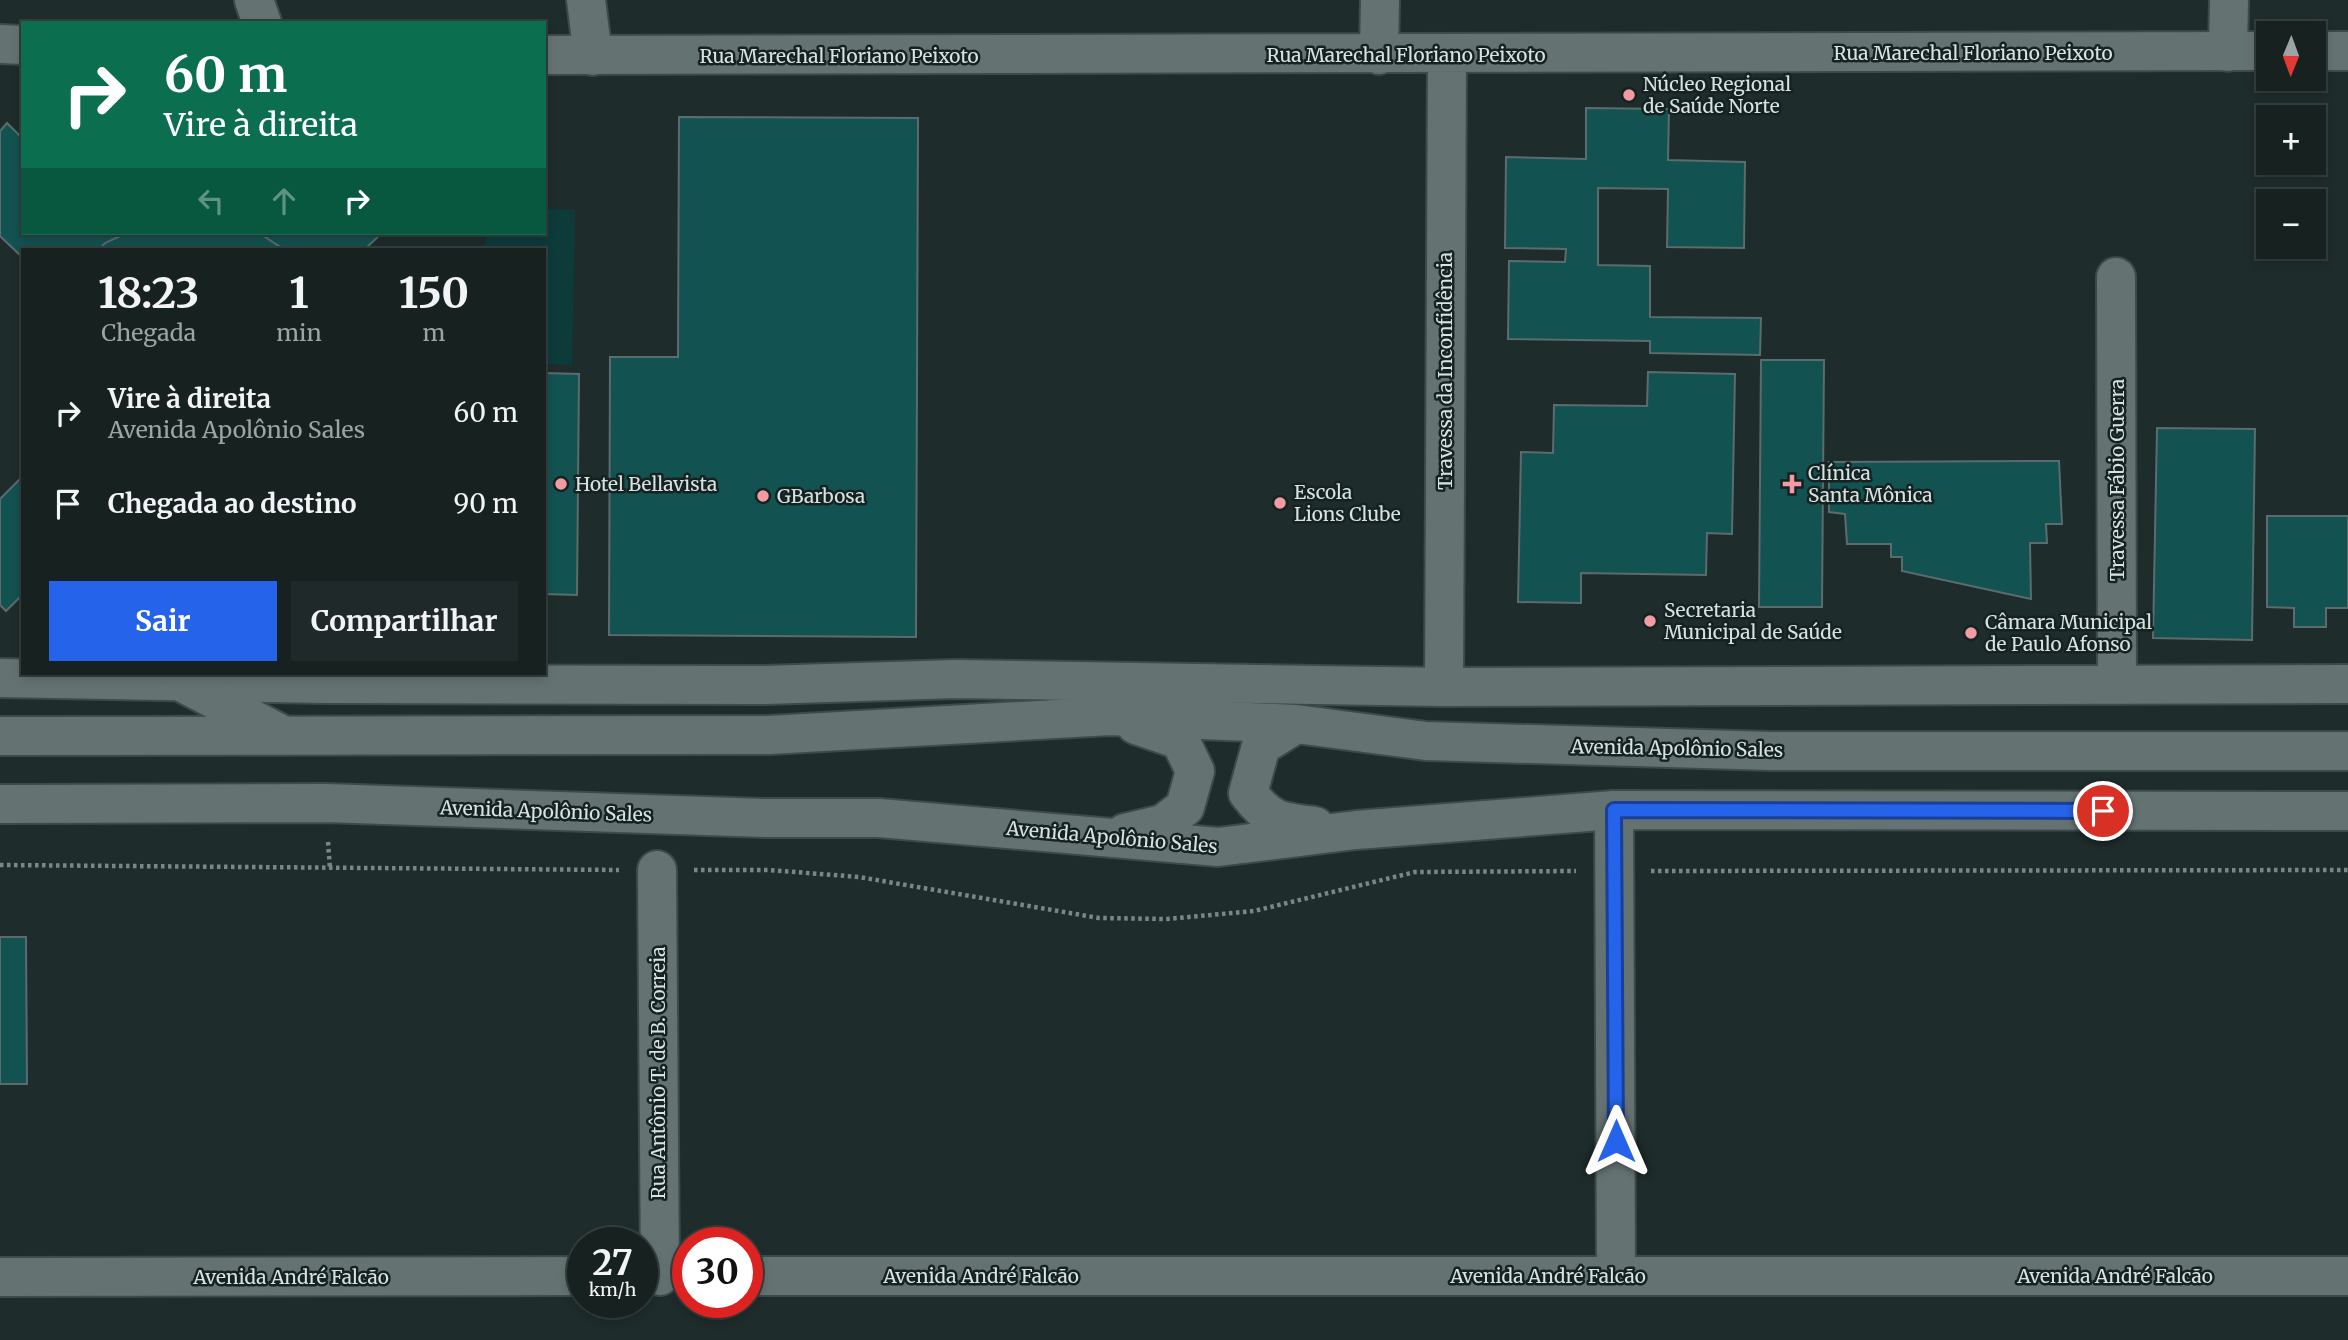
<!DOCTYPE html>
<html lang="pt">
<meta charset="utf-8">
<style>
body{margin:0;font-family:Merriweather,serif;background:#1f2929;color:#f1f3f6;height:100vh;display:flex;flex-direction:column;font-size:26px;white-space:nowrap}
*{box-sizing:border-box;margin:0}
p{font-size:23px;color:#9ea3a5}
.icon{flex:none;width:38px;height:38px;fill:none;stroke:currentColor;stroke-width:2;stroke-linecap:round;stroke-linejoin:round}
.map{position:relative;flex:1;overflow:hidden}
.drawer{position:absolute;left:21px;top:248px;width:525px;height:427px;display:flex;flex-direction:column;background:#162120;border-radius:0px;box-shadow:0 4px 10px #0003,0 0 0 2px #353e3e}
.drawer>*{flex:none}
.banner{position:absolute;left:21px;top:21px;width:525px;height:214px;border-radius:0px;box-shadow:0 4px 10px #0003,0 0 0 2px #353e3e;background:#0b6e4f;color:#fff;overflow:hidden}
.needle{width:46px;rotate:181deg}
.tools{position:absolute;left:2256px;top:21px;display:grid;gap:14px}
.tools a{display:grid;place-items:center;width:70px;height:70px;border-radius:0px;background:#162120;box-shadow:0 4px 10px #0003,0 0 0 2px #353e3e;font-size:35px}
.speed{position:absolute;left:567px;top:1227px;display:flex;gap:14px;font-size:35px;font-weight:700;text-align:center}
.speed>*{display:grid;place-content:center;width:91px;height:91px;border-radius:50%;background:#162120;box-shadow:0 4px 10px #0003,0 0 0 2px #353e3e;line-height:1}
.speed small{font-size:18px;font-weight:400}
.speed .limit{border:10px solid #d22;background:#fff;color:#111}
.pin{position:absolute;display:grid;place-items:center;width:60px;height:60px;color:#fff;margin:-30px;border:4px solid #fff;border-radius:50%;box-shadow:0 2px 7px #0007}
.me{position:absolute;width:77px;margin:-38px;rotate:0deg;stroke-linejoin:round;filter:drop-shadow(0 0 5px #0008)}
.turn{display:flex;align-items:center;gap:24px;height:147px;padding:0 28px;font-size:32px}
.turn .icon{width:91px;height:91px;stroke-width:2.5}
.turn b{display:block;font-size:49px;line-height:60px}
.lanes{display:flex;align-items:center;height:66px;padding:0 28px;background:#0003;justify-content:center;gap:35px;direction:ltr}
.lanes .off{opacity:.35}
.eta{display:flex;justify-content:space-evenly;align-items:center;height:119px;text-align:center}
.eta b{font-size:42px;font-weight:700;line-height:49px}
.button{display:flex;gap:14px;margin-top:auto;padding:14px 28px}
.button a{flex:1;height:80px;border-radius:0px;background:#2563eb;color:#fff;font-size:28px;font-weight:700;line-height:80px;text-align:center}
.button a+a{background:#1f2929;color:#f1f3f6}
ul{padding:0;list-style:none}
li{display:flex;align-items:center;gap:21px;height:91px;padding:0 28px}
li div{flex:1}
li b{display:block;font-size:26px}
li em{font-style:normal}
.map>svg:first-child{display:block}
.green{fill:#0d3b3a}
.building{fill:#125251;stroke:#5c6b6b;stroke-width:2}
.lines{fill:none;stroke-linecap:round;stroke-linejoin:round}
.minor-casing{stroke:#3e4a49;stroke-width:42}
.tertiary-casing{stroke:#3e4a49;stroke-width:42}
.path{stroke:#7b8786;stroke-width:4.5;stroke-dasharray:3.5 3.5;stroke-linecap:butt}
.minor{stroke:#647372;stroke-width:38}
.tertiary{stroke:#647372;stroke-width:38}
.route-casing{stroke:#184099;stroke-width:18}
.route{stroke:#2563eb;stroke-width:12}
.poi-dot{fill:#f49aa2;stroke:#152222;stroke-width:2.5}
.labels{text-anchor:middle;stroke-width:5;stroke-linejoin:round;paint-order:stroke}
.street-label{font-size:19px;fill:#d9e2e1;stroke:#152222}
.poi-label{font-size:19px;fill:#d9e2e1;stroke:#152222;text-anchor:start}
</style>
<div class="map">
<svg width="2348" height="1340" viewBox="0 0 2348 1340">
<rect width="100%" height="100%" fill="#1e2c2b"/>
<!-- green -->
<path class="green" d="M544 209 575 210 572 365 544 364V250H486V233H544Z"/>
<!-- building -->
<path class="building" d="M1586 108 1669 109 1668 160 1745 162 1744 248 1667 247 1668 189 1598 188V265L1650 266V317L1761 318 1760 355 1650 353V341L1508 339 1509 261 1565 262 1566 249 1505 248 1506 157 1586 159Z
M679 117 918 118 916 637 609 635 610 357H678Z
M7 123 23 139V233H117L120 236 105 243 98 250H23V258L0 236V131Z
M127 233H259L285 250H98L105 243Z
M264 233H382L364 250H285L262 235Z
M1761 360H1824L1822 607H1759Z
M1648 372 1735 374 1732 534 1707 533 1706 575 1581 573V603L1518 602 1521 452 1553 453 1554 405 1647 406Z
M544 373 579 374 577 595 544 594Z
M2157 428 2255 429 2252 640 2153 638Z
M2059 461 2062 524H2046L2047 543H2030L2031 599 1902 571V557H1891V544H1847L1845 514 1829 512V462Z
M23 476V594L6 611 0 605V499Z
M2267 516H2348V608H2326V627H2294V608L2267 607Z
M0 937H26L27 1084H0Z"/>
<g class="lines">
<!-- minor casing -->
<g class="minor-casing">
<path id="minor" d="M254 0 262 23
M586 0 593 56
M0 44 23 45
M2314 51H2348
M2228 52 2229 0
M544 55 2268 51
M1379 55 1380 0
M2116 277 2117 683
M0 678 328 684 764 685 956 679 1444 687 2348 684
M1444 687 1447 55
M1614 810 1616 1276
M657 870 660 1276
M747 1276H2348
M0 1277 583 1276"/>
</g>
<!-- tertiary casing -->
<g class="tertiary-casing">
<path id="tertiary" d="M179 681 281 734
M1296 724 1261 746 1248 793C1270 822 1281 822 1315 826
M0 736 769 735 1110 716 1296 724 1426 741 1771 751H2348
M0 804 326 803 765 818H879L1218 847 1356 830 1614 810 2348 811
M1125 833 1163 824 1185 807 1195 771 1180 740 1136 725"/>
</g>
<!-- path -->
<path class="path" d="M328 842 330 869
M0 865 619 870
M694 870H769L859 877 1099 918 1167 919 1254 911 1415 872 1576 871
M1651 871 2348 870"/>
<!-- minor -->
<use href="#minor" class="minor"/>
<!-- tertiary -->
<use href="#tertiary" class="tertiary"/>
</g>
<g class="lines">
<!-- route casing -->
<g class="route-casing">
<path id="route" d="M1616 1141 1614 810 2103 811"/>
</g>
<!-- route -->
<use href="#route" class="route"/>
</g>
<!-- markers -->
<g class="poi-dot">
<circle cx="1629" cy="95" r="7"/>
<circle cx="561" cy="484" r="7"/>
<path d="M1788.5 473.5h7v7h7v7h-7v7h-7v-7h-7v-7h7z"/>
<circle cx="763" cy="496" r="7"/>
<circle cx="1280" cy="503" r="7"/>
<circle cx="1650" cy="621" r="7"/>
<circle cx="1971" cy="633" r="7"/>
</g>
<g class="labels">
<!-- street labels -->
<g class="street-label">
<text x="1973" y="60">Rua Marechal Floriano Peixoto</text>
<text x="1406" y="62">Rua Marechal Floriano Peixoto</text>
<text x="839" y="63">Rua Marechal Floriano Peixoto</text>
<text transform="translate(1445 371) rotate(-90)" y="7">Travessa da Inconfidência</text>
<text transform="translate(2117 480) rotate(-90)" y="7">Travessa Fábio Guerra</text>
<text transform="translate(1677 748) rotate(1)" y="7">Avenida Apolônio Sales</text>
<text transform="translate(546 811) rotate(2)" y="7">Avenida Apolônio Sales</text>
<text transform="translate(1112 837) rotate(5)" y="7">Avenida Apolônio Sales</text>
<text transform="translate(658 1073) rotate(-90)" y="7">Rua Antônio T. de B. Correia</text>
<text x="981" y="1283">Avenida André Falcão</text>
<text x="1548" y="1283">Avenida André Falcão</text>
<text x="2115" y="1283">Avenida André Falcão</text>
<text x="291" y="1284">Avenida André Falcão</text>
</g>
<!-- poi labels -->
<g class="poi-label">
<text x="1643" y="91">Núcleo Regional<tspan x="1643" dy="22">de Saúde Norte</tspan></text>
<text x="1808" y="480">Clínica<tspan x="1808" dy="22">Santa Mônica</tspan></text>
<text x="575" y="491">Hotel Bellavista</text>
<text x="1294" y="499">Escola<tspan x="1294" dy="22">Lions Clube</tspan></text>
<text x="777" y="503">GBarbosa</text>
<text x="1664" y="617">Secretaria<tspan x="1664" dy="22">Municipal de Saúde</tspan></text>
<text x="1985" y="629">Câmara Municipal<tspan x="1985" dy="22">de Paulo Afonso</tspan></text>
</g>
</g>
</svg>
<div class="tools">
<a><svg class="needle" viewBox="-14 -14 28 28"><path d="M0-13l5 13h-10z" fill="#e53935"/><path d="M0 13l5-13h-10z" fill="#9ea3a5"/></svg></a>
<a>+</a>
<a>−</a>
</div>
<div class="speed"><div>27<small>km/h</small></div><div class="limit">30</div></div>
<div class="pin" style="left:2103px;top:811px;background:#d93025"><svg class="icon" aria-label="arrive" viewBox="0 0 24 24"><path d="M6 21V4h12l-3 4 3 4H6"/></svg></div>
<svg class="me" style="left:1616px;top:1141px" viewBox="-20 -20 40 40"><path d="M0-17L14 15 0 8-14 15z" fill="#2563eb" stroke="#fff" stroke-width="4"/></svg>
<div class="banner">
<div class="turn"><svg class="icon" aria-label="right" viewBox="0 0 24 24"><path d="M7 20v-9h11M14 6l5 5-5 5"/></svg><div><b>60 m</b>Vire à direita</div></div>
<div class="lanes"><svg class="icon off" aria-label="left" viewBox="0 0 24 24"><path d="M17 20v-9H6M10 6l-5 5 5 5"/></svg><svg class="icon off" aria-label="ahead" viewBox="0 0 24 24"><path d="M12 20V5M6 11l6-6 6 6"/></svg><svg class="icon" aria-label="right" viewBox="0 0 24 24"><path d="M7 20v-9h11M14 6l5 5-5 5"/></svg></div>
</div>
<section class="drawer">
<div class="eta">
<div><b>18:23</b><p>Chegada</p></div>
<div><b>1</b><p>min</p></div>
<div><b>150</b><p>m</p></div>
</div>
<ul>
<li><svg class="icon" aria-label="right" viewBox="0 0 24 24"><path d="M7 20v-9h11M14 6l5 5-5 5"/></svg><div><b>Vire à direita</b><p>Avenida Apolônio Sales</p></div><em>60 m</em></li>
<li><svg class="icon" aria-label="arrive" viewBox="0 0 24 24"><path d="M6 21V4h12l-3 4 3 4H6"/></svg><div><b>Chegada ao destino</b></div><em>90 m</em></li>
</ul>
<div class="button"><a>Sair</a><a>Compartilhar</a></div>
</section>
</div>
